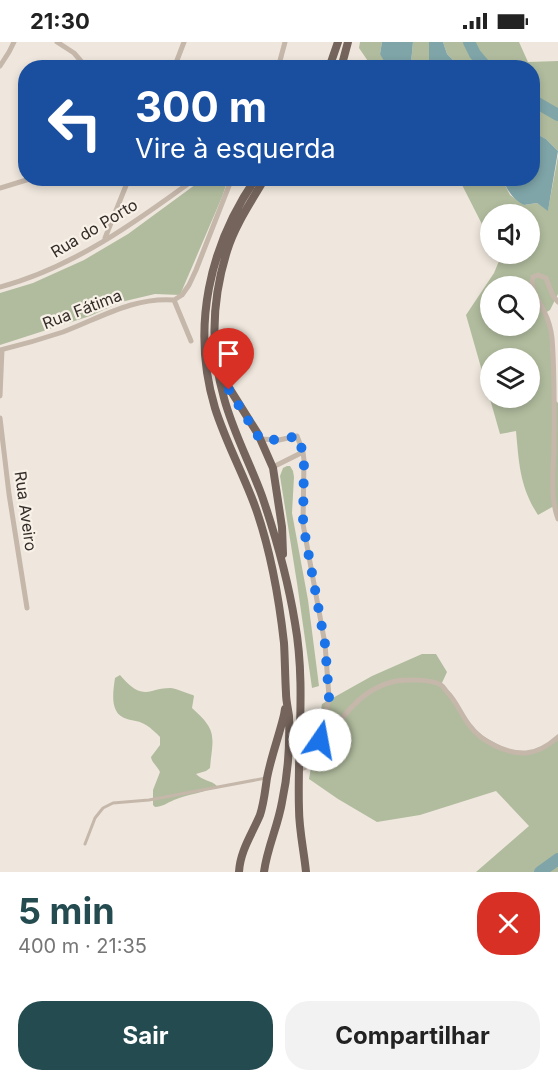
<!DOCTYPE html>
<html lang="pt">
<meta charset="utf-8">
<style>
body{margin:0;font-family:Inter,sans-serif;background:#f2f2f2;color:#222;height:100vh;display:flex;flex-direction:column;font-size:22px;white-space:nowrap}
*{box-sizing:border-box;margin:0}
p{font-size:20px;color:#767676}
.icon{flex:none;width:33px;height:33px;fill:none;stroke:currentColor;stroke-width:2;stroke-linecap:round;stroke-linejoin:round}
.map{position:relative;height:830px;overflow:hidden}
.drawer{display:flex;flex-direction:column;background:#fff;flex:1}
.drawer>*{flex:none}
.hud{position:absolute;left:18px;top:18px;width:522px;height:126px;border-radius:24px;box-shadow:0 3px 9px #0003;background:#1a4fa0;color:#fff;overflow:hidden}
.controls{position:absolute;left:480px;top:162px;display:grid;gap:12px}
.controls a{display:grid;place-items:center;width:60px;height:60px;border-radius:50%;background:#fff;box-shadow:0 3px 9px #0003;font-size:30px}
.pin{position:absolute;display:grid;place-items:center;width:51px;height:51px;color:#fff;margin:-62px -26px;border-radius:50% 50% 50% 0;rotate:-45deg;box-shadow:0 0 6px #0007}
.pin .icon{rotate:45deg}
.me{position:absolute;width:66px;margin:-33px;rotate:12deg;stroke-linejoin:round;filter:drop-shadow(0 0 4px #0008)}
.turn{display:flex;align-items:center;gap:21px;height:126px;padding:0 18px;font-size:27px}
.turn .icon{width:78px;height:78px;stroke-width:2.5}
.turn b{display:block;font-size:42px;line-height:51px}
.round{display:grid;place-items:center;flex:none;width:63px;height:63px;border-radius:24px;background:#f2f2f2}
.headline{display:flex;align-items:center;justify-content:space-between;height:102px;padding:0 18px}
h1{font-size:36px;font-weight:700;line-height:45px;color:#234b50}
.primary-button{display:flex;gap:12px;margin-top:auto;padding:12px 18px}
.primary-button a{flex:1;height:69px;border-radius:24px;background:#234b50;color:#fff;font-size:24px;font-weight:700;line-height:69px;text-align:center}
.primary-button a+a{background:#f2f2f2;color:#222}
.status{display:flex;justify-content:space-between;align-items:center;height:42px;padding:0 30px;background:#fff;direction:ltr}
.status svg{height:16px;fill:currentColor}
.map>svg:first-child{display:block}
.green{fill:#b1bc9e;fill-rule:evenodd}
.water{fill:#7fa5a8}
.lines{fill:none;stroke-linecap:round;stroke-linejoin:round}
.river{stroke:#7fa5a8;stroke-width:12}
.lane{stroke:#c5b7aa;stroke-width:3}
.street{stroke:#c5b7aa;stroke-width:5}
.primary{stroke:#74645c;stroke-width:8}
.route{stroke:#1a73e8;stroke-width:10;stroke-dasharray:0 18}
.labels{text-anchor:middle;stroke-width:4.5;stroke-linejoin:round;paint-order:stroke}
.street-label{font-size:16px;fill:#342c29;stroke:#f7f1e8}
</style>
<div class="status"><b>21:30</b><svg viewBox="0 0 49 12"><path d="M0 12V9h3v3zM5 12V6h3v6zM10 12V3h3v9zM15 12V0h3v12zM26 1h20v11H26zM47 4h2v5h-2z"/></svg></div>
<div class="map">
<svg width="558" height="830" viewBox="0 0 558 830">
<rect width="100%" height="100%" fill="#efe7dd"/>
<!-- green -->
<path class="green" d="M360 0H382L380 12 411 21 413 0H429V25H372L359 6Z
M443 0H519L528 20 558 19V109L546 97 533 90 532 26 460 25 447 12Z
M558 114V252L550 268 545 271 549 281 554 357 558 361V477L554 464 538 473C520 445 519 422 516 389L500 392 466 273 494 231 499 219 496 212H530V172H490V198L459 137H502L510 153 524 163 537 161 548 168ZM490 244H530V284H490ZM490 316H530V356H490Z
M203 137H228L222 155 180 253 155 252 121 260 90 274 0 303V251L33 241 84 218 128 192Z
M287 424H290L293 429 294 435 292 471 308 558 319 644 312 646 297 541 280 434 283 426Z
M422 612H436L447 630 441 643 475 690 510 709H537L558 695V830H476L529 784 496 749 420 773 377 780 338 757 309 737 322 662 372 634Z
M120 633C129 643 137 653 152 649 158 647 164 646 171 646 178 647 186 651 193 653L194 654 192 666C218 689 213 694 210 726L206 729 196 732C203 739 211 738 217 744 204 751 188 752 174 758 167 761 162 765 155 765L153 763V748L160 730C158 725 152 721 151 715L160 703V695C156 691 151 686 146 683 140 679 134 679 127 677 109 672 113 650 115 636Z"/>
<!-- water -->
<path class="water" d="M382 0H413L411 21 401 24 384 19 380 12Z
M429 0H443L447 12 460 25H429Z
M533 90 546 97 558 109 548 169 537 161 524 163C512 157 508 148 502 137L532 136Z"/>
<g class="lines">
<!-- river -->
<path class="river" d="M469 0 475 12 487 26
M532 58 558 73
M540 830 558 817"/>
<!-- lane -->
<path class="lane" d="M85 802 95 776 103 766 113 761 149 758 266 736"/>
<!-- street -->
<path class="street" d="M57 0 74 11 87 26
M0 24 9 10 14 0
M174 26 184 0
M278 26 285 0
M0 146 33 136
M105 196 129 136
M0 245C72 226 136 180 196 136
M558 260 553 254 546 236 538 233 533 235C529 247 539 258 544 269 548 277 551 287 552 296 555 332 554 370 554 407 553 430 550 455 558 477
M191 299 174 258 182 253 189 243 196 228 232 136
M0 308C21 303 42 297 63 290 100 276 133 255 174 258
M0 354 2 308
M0 376 9 452 27 566
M260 397 279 398 297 394 303 410 304 418 303 482 325 602 329 655 319 705V717
M273 425 303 410
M299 728C305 725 314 722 319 717 323 712 325 702 329 696 343 672 363 647 392 640 402 637 433 637 441 643 444 645 445 648 447 650 457 660 461 673 470 684 481 699 506 712 526 711 538 710 549 703 558 695"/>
<!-- primary -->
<path class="primary" d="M329 26 338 0
M341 26 348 0
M256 136C209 204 191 286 215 366 226 401 244 433 256 467 271 510 279 556 284 601 285 618 285 634 286 651 286 659 288 666 289 674 290 702 288 732 282 760 278 784 267 806 264 830
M265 136C251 160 235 183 227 209 212 257 210 307 224 356 233 390 250 421 262 454 276 495 288 538 295 581 306 642 297 705 299 767 299 788 304 809 306 830
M221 333 258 392 273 426 282 485 283 512
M239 830C240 809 252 792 260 773 264 761 265 749 267 736 271 715 279 694 284 673L285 667"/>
</g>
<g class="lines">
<!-- route -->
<path class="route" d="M229 348 260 397 279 398 297 394 303 410 304 418 303 482 325 602 329 655 320 698"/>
</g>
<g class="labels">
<!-- street labels -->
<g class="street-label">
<text transform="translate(94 186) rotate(-31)" y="6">Rua do Porto</text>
<text transform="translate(82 267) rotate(-21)" y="6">Rua Fátima</text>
<text transform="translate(26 469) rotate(82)" y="6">Rua Aveiro</text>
</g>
</g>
</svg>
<div class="controls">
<a><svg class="icon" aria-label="sound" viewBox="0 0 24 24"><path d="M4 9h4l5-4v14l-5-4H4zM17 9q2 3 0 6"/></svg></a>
<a><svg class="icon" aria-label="search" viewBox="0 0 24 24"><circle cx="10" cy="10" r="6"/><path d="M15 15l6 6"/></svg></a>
<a><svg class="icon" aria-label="layers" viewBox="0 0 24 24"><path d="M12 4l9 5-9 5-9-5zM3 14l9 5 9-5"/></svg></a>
</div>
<div class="pin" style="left:229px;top:348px;background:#d93025"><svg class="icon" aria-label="arrive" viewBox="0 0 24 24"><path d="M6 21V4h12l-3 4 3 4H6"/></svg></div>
<svg class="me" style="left:320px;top:698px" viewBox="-20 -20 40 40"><circle r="19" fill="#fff"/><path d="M0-13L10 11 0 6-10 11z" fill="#1a73e8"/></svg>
<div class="hud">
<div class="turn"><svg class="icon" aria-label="left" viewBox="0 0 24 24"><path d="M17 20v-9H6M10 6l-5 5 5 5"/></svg><div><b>300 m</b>Vire à esquerda</div></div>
</div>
</div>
<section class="drawer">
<div class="headline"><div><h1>5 min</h1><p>400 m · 21:35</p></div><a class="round" style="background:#d93025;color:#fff"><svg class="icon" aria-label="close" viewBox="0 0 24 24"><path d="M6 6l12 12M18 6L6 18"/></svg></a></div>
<div class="primary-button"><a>Sair</a><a>Compartilhar</a></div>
</section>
